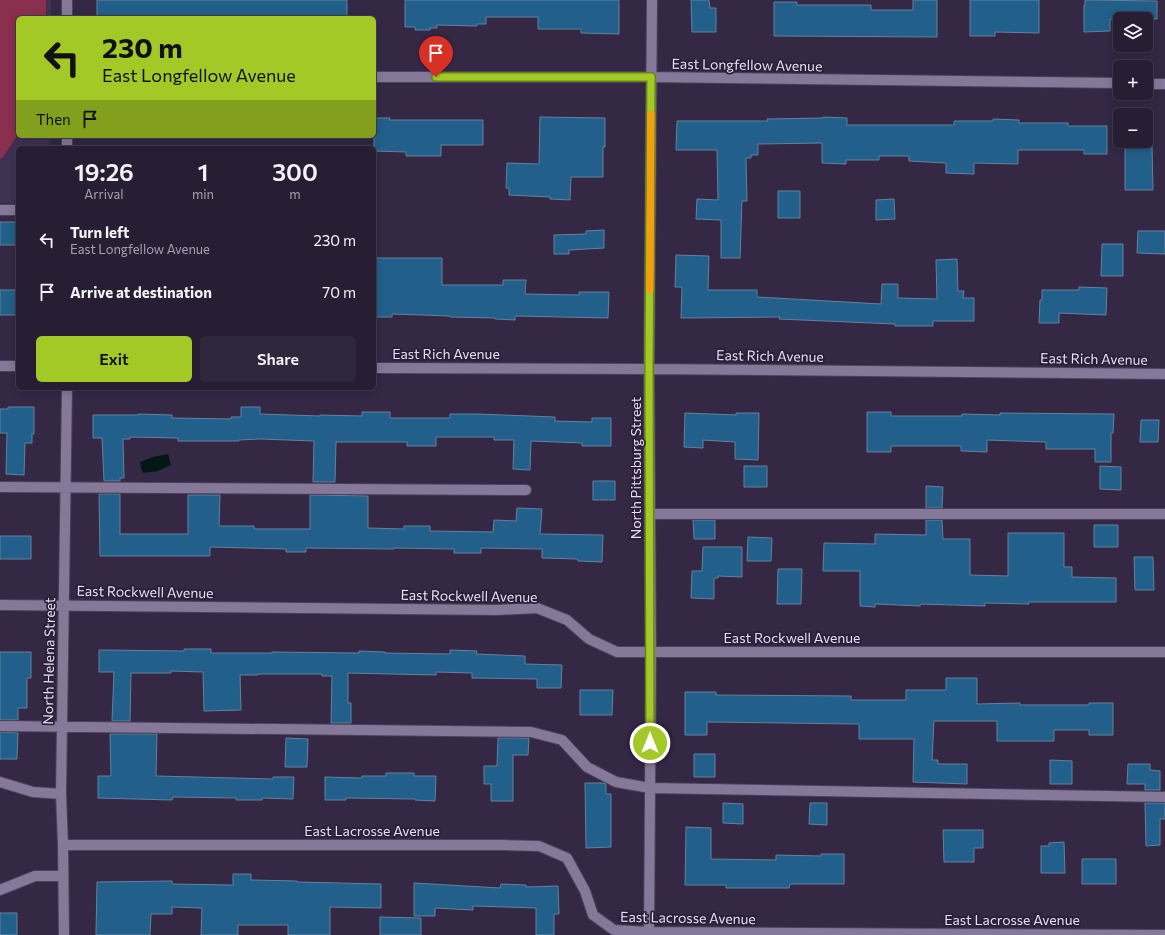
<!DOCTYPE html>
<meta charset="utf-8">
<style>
body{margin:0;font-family:Commissioner,sans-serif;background:#2f273c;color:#f1f3f6;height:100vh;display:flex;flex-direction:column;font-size:15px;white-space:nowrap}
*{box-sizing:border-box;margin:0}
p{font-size:13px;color:#a4a2ac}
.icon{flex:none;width:22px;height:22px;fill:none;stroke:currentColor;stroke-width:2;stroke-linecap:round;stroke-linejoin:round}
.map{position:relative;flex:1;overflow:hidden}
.side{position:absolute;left:16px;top:146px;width:360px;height:244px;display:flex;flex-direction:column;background:#271e34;border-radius:6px;box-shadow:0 2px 10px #0003,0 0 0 1px #433c4f}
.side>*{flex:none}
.top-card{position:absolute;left:16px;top:16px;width:360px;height:122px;border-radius:6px;box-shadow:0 2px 10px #0003,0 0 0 1px #433c4f;background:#a3c926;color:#111;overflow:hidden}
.fabs{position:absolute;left:1113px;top:12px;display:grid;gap:8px}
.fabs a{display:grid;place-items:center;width:40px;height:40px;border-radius:6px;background:#271e34;box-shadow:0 2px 10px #0003,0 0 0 1px #433c4f;font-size:20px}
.pin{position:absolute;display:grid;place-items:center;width:34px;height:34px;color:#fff;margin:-41px -17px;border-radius:50% 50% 50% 0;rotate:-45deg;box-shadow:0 0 4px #0007}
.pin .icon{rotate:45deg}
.me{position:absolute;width:44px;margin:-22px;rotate:0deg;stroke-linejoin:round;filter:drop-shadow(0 0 3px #0008)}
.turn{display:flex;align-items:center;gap:14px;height:84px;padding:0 20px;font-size:18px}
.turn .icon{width:52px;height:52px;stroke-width:2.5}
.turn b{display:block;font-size:28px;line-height:34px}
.then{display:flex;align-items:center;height:38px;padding:0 20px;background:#0003;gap:8px;font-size:15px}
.eta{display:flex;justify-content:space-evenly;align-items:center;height:68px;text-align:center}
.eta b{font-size:24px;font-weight:600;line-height:28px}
.button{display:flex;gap:8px;margin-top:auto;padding:8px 20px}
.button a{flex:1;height:46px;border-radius:6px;background:#a3c926;color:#111;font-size:16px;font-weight:600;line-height:46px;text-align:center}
.button a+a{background:#2f273c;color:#f1f3f6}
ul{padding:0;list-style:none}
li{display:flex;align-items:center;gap:12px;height:52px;padding:0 20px}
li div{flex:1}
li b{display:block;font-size:15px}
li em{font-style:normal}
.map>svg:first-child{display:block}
.built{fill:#3f3153}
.green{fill:#8b2f4e}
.water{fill:#021815}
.building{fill:#225f8a;stroke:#63829b}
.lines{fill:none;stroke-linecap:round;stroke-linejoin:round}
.minor-casing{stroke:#4c425a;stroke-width:12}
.minor{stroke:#857899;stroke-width:10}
.route-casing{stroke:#6a8319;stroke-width:10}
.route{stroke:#a3c926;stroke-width:7}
.slow{stroke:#f59e0b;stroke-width:7}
.labels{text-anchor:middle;stroke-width:3.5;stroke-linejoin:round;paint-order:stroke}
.street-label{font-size:14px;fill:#e6dff2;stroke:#2a1e3a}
</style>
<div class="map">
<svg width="1165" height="935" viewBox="0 0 1165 935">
<rect width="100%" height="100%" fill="#342845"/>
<!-- built -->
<path class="built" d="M0 0H51V18H18V136H50L49 148H18V204L0 203Z"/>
<!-- green -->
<path class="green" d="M0 0H46V18H18V134L3 157 0 159Z"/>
<!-- water -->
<path class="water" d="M168 454 171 465 158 471 143 473 141 468 140 462 153 457Z"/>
<!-- building -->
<path class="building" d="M97 0H347V18H97Z
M405 0H619V34L581 33V29H538V17H486V24H477V26L437 25V28H430V30H415V27H405Z
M691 0H709L710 8H716V32H692Z
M913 0H937V37L774 36V2H797V5H871V10H913Z
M970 0H1039V33L995 32V36H970Z
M1085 0 1157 1V19H1112L1110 20V31L1084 32V5H1085Z
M540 117 605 118V147H603V177H571L570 200 550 199V197L509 195V188H506L507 163 539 164Z
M823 117 847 118V125H954V121H993V119L1019 120V123H1068V126H1107V154H1084V150H1018V164L974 163V174L946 173V163L909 161V156H879V160H846V164L822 163V143L758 144V155H751V158H746L747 201H742L740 258H721V220L696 219 697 199 718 200 717 150H676L677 121H768L767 119 823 118Z
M374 118H390L389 120H483V145H441V156H406V152L374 151Z
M1125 145H1152L1153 190H1125Z
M778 191H800V218H778Z
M894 199 895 219 876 220V200Z
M0 222H18V245H0Z
M604 230V248L569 250V254H554V235L586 234V231Z
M1138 231H1165V254L1137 253Z
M1102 244H1123V276H1101Z
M676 255 709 256 708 290H757V297L881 304 882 284H898V298L937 299 936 260 957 259 958 291H964L963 298H974V321H933V326H895V324L779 319 780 317 681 318 682 287H675Z
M374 258H442V285H503V280H526L525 294 579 295V292H609L608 318 515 316V320L495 319V318L450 317V316L392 314V317H374Z
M1079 287 1107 288 1106 315 1059 313V323H1039L1040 300H1042V290H1079Z
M0 290H17V315H0Z
M8 407H34V434H32V443H25L24 475 6 474 7 433H0V409H8Z
M241 407H260V414L320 416V415L362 416V412H390V418H450V414H477L555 417V421L592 422V418H611V446H582V443L531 441 530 470 513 469 514 440H494V437H436V446H407V442H336L335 482H313L314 441 260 439 239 440V441H178V438L130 437V439H123L124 478H120V481H104L102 438H93V415H138V414L172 415V418L231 419V417H241Z
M867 412H891V416H962V414L1000 415V413L1114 414 1113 433H1111V462H1095V449H1046V442L987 440V452L961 451V446H891V452H867Z
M685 413 736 415V413H759L758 460 735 459V442L703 440V448L684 447Z
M1141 420H1159L1158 442H1140Z
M744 466H767V487H744Z
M1100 466 1121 467V490L1100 489Z
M593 481H615V500H593Z
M926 486 943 487 942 508H926Z
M99 494H120V534H188V495H220L219 526H254V529H310V495L368 496V528L404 529V526H430V531L493 532 494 520 516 521 517 508 542 509 540 534 603 535 602 562 578 561V559L542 558V549L481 548V553H454V549L394 548V549L306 548V552H286V549L210 547V556H100Z
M693 520H715V539H694Z
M926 520H942L943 539H970V575L1008 576V533H1064V567H1072V577L1116 578V602H1029V604L985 603V606L921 604 920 606 875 604V607L860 606V571H823L824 543 875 544V534L926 535Z
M1094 525H1118V547H1094Z
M0 536H31V559H0Z
M748 537 772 538 771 561H747Z
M703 547H742V577L718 576V578H714V599L691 598 692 571H702Z
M1134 557H1153L1154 590H1135Z
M778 569H802L801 604H777Z
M184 649H211V653H272V652L359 653V651L385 652V653L450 654V650L477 651 476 654 525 656V664L562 665 561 688H537V679L472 678V673L436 672V675L348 673V703H351V723H331L332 676H322V674H258V675H240L241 710 204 711 203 672 171 671V673H131L130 721H112L114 672H99V650L184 651Z
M0 652H31V678H27V708H18V720H0Z
M946 678H977V704L1020 703V705H1089V703H1113V735H1089V730H1054V741H997V721H934L932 760H938V764H967V784L913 782 914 739H859V724L707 722V735H685V692H716V695L851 696V700H906V690H946Z
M580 690H613L612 715H580Z
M0 732 18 733 17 759H0Z
M110 734H157L156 776 273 779V777H294L293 799 262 798V800H236V798L173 797 172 800 98 798V776H111Z
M286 738 308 739 307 767H285Z
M498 738H529L528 755H513V801H491V784H484V766H497Z
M694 754H715V777H694Z
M1050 760 1072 761V784H1050Z
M1128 764H1150V770L1160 771V790H1145V784H1127Z
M386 773H414V776H436L435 801 415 800V799L346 798V800H325V777L362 778V776H386Z
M585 783H603L606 784V794H611V847L586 848Z
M723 803 743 804V824L723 823Z
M810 803H827V825L809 824Z
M1145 803H1165V819H1160V845L1146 846Z
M686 827 711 828V859L776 860V855L821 856V854H844V884H790L789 888H726V885H685Z
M943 830H983V848H974V862H944Z
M1064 842 1065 873H1041V846H1049V843Z
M1082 859H1116V884H1082Z
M233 874H251V880L297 881V882L381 884V908L330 907V935H288V925H238V935H201L202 908 172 907V914H151L150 935H96L97 882 172 881V884L233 885Z
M414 883 500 888 501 884 526 885V887L558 886 559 914H554V935H536V908L473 906V910L435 908V916H414Z
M0 913H17V935H0Z
M380 917 421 918V935H380Z"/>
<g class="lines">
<!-- minor casing -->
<g class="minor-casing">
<path id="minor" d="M67 18V0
M374 77H651L1120 83
M1146 84H1165
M67 136V148
M0 210H18
M0 366H18
M374 368 649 369 1165 374
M0 487 526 490
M650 514H1165
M0 605 497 610 537 608 567 620 589 639 617 652H1165
M0 726 531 732 562 740 587 767 616 782 650 788 1165 797
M0 782 33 792 61 794
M63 845H503L539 846 567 858 585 891 593 915 614 930 649 932 1165 935
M0 890 35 876H63
M64 935 63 845 61 794 67 388
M649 935 651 652 649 369 652 0"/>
</g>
<!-- minor -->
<use href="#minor" class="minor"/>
</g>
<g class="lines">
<!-- route casing -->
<g class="route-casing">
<path id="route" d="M436 77H651L649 368 650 743"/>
</g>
<!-- route -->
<use href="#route" class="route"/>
<!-- slow -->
<path class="slow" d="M650 290 651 114"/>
</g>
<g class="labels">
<!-- street labels -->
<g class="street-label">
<text transform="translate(747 65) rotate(1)" y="5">East Longfellow Avenue</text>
<text x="446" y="359">East Rich Avenue</text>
<text transform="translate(770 356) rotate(1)" y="5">East Rich Avenue</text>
<text transform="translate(1094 359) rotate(1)" y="5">East Rich Avenue</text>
<text transform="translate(636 468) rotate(-90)" y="5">North Pittsburg Street</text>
<text transform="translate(145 592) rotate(1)" y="5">East Rockwell Avenue</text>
<text transform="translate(469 596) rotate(1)" y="5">East Rockwell Avenue</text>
<text x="792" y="643">East Rockwell Avenue</text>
<text transform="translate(49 661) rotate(-89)" y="5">North Helena Street</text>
<text x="372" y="836">East Lacrosse Avenue</text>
<text transform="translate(688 918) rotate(1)" y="5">East Lacrosse Avenue</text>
<text x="1012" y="925">East Lacrosse Avenue</text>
</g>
</g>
</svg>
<div class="fabs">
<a><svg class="icon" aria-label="layers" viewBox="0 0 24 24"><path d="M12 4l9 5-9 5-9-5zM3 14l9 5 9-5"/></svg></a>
<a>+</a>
<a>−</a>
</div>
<div class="pin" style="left:436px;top:77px;background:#d93025"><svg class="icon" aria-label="arrive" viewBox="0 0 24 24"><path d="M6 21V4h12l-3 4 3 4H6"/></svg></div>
<svg class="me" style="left:650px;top:743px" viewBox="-20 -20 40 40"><circle r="17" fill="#a3c926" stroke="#fff" stroke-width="3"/><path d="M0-11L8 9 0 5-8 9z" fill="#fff"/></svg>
<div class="top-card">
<div class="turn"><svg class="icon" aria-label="left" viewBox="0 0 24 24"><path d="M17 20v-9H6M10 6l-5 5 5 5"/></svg><div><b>230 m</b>East Longfellow Avenue</div></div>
<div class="then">Then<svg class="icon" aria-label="arrive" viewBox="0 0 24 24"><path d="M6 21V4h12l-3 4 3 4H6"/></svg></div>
</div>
<section class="side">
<div class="eta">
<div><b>19:26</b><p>Arrival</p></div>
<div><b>1</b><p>min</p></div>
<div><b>300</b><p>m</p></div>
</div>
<ul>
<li><svg class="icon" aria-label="left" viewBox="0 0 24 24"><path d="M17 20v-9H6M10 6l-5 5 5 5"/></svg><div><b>Turn left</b><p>East Longfellow Avenue</p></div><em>230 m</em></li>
<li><svg class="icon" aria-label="arrive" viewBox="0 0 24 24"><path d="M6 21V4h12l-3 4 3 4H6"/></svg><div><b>Arrive at destination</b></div><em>70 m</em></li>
</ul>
<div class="button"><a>Exit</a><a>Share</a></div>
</section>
</div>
